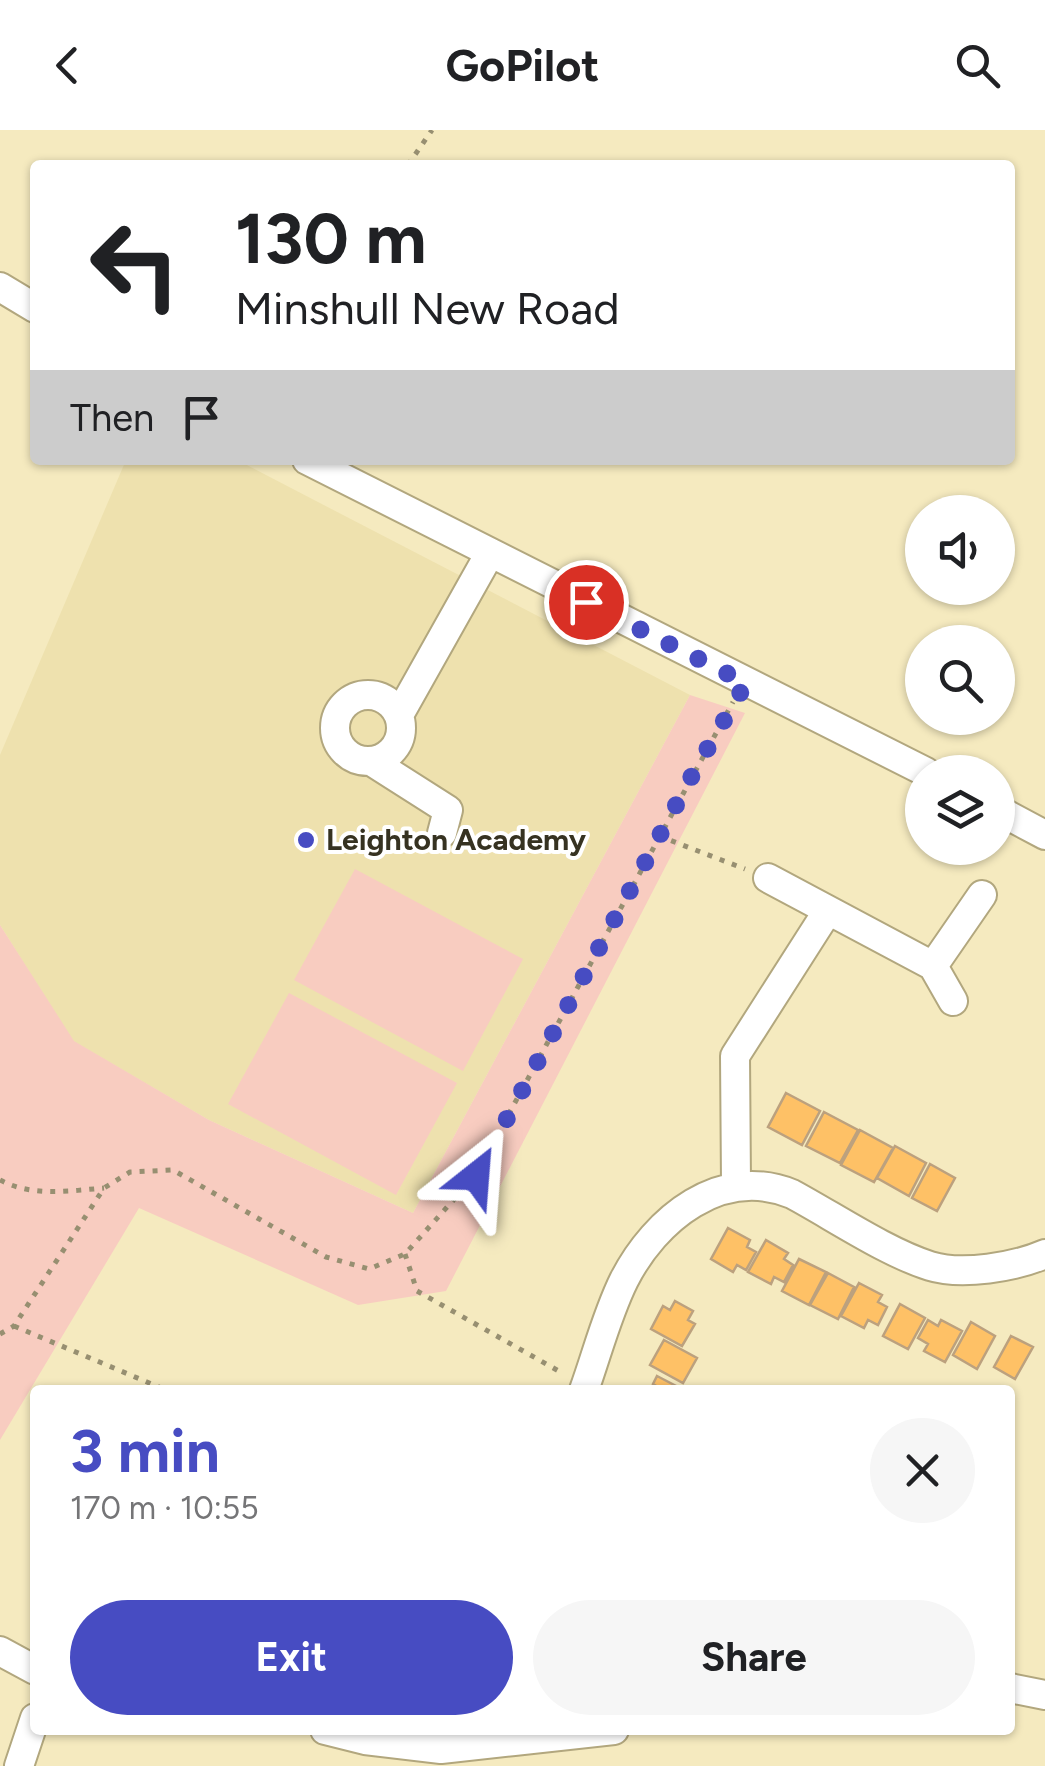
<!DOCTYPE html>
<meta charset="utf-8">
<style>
body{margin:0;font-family:Figtree,sans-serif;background:#f6f6f6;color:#202124;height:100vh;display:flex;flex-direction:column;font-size:38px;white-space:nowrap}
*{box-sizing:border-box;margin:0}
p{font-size:32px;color:#757577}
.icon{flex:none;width:55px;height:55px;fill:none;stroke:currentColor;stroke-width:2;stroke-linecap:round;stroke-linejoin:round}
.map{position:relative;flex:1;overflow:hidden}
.side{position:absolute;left:30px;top:1255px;width:985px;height:350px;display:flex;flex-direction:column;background:#fff;border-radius:10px;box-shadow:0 2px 8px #0004}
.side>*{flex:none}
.guide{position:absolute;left:30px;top:30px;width:985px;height:305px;border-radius:10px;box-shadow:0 2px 8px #0004;background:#fff;color:#202124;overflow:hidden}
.controls{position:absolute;left:905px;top:365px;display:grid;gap:20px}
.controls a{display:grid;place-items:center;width:110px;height:110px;border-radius:50%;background:#fff;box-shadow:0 2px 8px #0004;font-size:50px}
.pin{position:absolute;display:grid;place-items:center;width:85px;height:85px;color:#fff;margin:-42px;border:5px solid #fff;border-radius:50%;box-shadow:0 2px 10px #0007}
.me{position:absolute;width:110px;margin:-55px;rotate:28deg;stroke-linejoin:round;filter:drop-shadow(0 0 8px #0008)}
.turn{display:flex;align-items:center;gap:35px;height:210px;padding:0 40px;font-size:45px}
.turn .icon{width:130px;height:130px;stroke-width:2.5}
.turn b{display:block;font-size:70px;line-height:85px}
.then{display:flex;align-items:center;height:95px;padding:0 40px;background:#0003;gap:20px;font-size:38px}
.round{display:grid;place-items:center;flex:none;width:105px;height:105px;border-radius:52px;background:#f6f6f6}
.headline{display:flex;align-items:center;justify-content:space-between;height:170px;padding:0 40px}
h1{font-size:60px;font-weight:700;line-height:75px;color:#474cc2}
.primary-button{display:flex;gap:20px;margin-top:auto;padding:20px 40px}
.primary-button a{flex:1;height:115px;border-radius:60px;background:#474cc2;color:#fff;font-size:40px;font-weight:700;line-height:115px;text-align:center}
.primary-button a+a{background:#f6f6f6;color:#202124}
header{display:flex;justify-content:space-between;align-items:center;height:130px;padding:0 40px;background:#fff;font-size:45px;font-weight:700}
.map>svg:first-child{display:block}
.built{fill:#eee1ae}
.green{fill:#f8ccc0}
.building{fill:#fec166;stroke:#bca17e;stroke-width:2.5}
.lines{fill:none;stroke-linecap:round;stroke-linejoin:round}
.minor-casing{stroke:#b2a77e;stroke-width:32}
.path{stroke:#978f71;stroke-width:5;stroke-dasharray:5 8;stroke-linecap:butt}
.minor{stroke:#fff;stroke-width:28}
.route{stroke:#474cc2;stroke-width:18;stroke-dasharray:0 32.4}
.poi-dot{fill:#474cc2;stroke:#fff;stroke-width:4}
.labels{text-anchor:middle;stroke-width:8;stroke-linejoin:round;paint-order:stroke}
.poi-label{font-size:30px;font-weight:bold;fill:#363221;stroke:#fff;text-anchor:start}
</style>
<header><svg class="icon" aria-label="back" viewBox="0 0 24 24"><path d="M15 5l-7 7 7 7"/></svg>GoPilot<svg class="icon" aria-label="search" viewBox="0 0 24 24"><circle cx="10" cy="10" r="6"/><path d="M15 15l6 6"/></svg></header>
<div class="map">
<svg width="1045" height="1636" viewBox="0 0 1045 1636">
<rect width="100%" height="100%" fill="#f5eabf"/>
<!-- built -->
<path class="built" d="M126 330H237L690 565 413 1083 209 990 73 911 0 795V625Z"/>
<!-- green -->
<path class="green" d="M690 565 745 583 446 1161 358 1175 139 1078 0 1310V795L74 911 209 990 413 1083Z
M355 739 523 829 463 941 294 850Z
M289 863 457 953 396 1065 228 974Z"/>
<!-- building -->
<path class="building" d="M786 963 820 981 802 1015 768 997Z
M824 982 858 1000 840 1033 806 1016Z
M860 1000 893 1018 874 1052 841 1035Z
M895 1016 926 1033 909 1066 877 1048Z
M930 1034 955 1048 937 1081 912 1068Z
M728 1098 750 1110 747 1117 756 1122 746 1140 737 1135 733 1142 711 1129Z
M766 1110 788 1123 784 1129 793 1135 784 1152 774 1147 771 1154 748 1142Z
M799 1129 826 1142 809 1175 782 1161Z
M828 1143 854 1157 838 1189 810 1175Z
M859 1153 882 1165 878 1172 887 1177 878 1195 868 1190 864 1198 841 1186Z
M675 1171 693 1181 688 1190 695 1194 682 1216 651 1199 663 1176 670 1180Z
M900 1174 925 1188 908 1219 883 1206Z
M928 1190 938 1196 941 1190 962 1201 945 1232 924 1221 928 1214 918 1208Z
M971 1192 995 1206 977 1239 953 1225Z
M1011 1206 1033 1217 1015 1249 994 1237Z
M664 1210 697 1228 683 1253 650 1235Z
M657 1246 680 1258 679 1260H663L653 1254Z"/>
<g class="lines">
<!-- minor casing -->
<g class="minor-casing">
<path id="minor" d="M0 157 35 178
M307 330 926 642
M335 598a33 33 0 1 1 66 0a33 33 0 1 1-66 0Z
M399 585 490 423
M371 631 448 680 442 703
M998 680 1045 705
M768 748 933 836 982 765
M933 836 953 871
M736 1054 735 926 827 782
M584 1260C597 1224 607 1184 624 1150 655 1089 721 1035 792 1064 833 1086 886 1122 930 1136 962 1146 1015 1137 1045 1124
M0 1521 35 1540
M1010 1558 1045 1565
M325 1600 365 1610 441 1619 514 1611V1600
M514 1611 614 1600
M19 1636 35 1588"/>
</g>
<!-- path -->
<path class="path" d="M408 35 432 0
M659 706 745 739
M0 1050C32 1067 69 1061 104 1058
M405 1124 417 1161 564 1244
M14 1196 166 1260
M0 1204 14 1196 104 1058 130 1042 173 1040 326 1127 369 1139 405 1124 475 1046 733 572"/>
<!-- minor -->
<use href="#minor" class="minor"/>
</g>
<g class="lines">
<!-- route -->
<path class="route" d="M476 1046 695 640 746 553 586 472"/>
</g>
<!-- markers -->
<circle class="poi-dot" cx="306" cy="710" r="10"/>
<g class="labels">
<!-- poi labels -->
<g class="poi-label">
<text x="326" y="720">Leighton Academy</text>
</g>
</g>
</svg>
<div class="controls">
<a><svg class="icon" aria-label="sound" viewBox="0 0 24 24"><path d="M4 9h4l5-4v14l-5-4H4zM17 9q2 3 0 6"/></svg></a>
<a><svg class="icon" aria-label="search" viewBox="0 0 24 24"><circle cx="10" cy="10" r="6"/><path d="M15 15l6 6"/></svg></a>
<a><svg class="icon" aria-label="layers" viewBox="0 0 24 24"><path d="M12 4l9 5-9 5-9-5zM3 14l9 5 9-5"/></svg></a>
</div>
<div class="pin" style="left:586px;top:472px;background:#d93025"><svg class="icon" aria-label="arrive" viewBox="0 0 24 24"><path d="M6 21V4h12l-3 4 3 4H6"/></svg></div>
<svg class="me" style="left:476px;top:1046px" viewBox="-20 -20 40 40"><path d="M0-17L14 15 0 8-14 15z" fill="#474cc2" stroke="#fff" stroke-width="4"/></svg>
<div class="guide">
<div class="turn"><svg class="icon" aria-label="left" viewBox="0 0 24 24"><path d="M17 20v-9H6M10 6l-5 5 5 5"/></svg><div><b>130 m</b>Minshull New Road</div></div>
<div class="then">Then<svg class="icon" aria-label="arrive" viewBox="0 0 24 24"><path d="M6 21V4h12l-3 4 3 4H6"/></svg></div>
</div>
<section class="side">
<div class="headline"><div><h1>3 min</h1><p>170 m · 10:55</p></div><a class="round"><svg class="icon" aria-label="close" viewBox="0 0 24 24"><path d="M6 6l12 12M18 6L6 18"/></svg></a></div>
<div class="primary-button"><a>Exit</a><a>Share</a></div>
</section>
</div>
